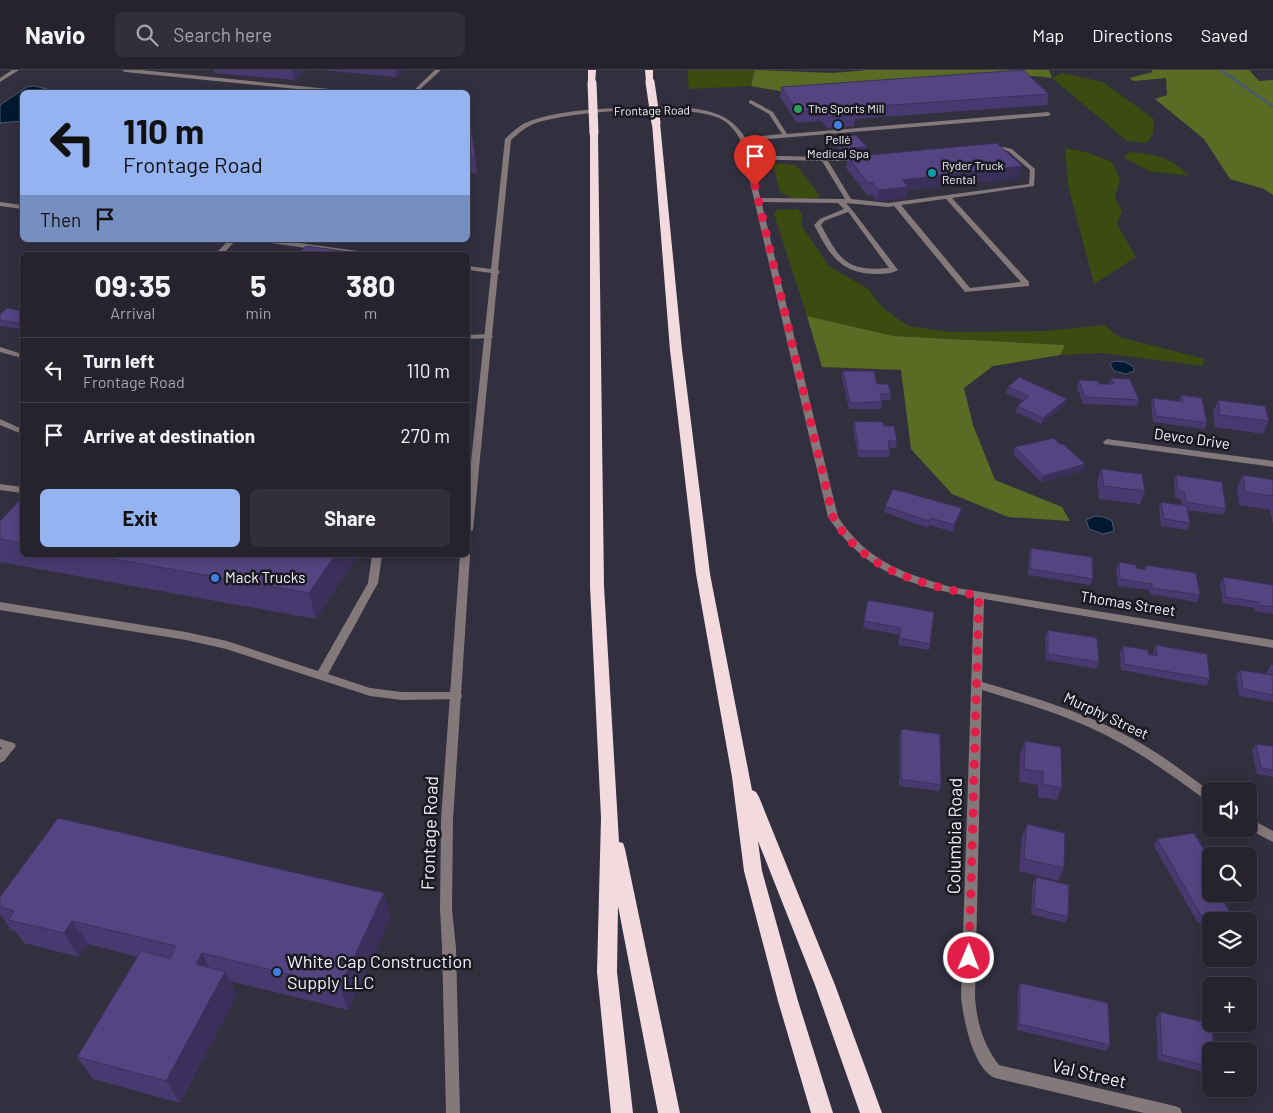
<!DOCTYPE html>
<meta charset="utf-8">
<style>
body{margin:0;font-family:Barlow,sans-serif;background:#322f3b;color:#f1f3f6;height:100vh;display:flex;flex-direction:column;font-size:19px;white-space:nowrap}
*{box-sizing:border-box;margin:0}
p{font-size:16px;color:#a4a4aa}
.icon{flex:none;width:28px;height:28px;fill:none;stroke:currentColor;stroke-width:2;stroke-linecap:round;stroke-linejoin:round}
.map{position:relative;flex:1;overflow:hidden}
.sheet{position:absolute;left:20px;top:182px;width:450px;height:305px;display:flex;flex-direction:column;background:#26232f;border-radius:8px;box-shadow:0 2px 12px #0003,0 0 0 1px #42404b}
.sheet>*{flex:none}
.guide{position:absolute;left:20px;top:20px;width:450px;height:152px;border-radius:8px;box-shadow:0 2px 12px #0003,0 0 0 1px #42404b;background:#95b2f1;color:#111;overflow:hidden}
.tools{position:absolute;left:1202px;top:712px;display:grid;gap:10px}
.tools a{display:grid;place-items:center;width:55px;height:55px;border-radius:8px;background:#26232f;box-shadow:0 2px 12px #0003,0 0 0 1px #42404b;font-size:25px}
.pin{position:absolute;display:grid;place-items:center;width:42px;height:42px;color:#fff;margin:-51px -21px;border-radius:50% 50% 50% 0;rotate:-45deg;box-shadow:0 0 5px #0007}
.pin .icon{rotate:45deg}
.me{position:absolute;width:55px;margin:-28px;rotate:1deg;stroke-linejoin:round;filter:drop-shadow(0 0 4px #0008)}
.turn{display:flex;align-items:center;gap:18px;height:105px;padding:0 20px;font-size:22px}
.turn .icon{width:65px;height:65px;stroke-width:2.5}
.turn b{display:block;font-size:35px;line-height:42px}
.then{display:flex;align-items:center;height:48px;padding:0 20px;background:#0003;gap:10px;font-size:19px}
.eta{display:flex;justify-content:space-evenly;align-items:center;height:85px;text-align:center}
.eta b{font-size:30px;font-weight:700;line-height:35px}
.primary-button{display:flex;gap:10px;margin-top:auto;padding:10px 20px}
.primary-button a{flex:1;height:58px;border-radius:8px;background:#95b2f1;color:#111;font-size:20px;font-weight:700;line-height:58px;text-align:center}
.primary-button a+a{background:#322f3b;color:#f1f3f6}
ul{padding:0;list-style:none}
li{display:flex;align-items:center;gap:15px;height:65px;padding:0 20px;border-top:1px solid #42404b}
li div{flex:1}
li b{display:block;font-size:19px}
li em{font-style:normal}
header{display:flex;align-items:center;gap:30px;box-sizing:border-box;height:70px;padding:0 25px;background:#26232f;border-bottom:1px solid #42404b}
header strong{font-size:24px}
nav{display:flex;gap:28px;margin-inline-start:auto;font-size:18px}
.search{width:350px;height:45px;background:#322f3b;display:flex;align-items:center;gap:12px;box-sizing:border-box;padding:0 18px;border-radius:8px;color:#a4a4aa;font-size:19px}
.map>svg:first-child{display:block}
.green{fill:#3c4b10}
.forest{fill:#5a6c24}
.water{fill:#001831;stroke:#49596e}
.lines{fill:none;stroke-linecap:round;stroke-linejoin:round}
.stream{fill:#49596e;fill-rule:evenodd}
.lane{fill:#83787a;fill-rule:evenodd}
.street{fill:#83787a;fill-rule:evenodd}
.highway{fill:#f3dadf;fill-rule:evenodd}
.highway-bridge{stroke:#f3dadf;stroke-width:9}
.wall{fill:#483a70}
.shaded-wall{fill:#3b305b}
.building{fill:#544482;stroke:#3b305b}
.route{stroke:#e11d48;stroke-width:9;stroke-dasharray:0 16.2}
.leisure-dot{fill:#2e9e5b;stroke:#1a1920;stroke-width:2}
.shop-dot{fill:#3f7fe0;stroke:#1a1920;stroke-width:2}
.culture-dot{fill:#0f9aa8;stroke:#1a1920;stroke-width:2}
.labels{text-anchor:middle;stroke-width:5;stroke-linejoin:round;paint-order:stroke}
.far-poi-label{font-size:12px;fill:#f2f0fb;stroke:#1a1920;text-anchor:start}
.far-street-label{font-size:12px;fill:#f2f0fb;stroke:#1a1920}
.street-label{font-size:15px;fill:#f2f0fb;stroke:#1a1920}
.poi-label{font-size:15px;fill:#f2f0fb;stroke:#1a1920;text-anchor:start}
.near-street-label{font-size:18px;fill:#f2f0fb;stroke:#1a1920}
.near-poi-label{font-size:18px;fill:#f2f0fb;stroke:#1a1920;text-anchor:start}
</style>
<header>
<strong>Navio</strong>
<div class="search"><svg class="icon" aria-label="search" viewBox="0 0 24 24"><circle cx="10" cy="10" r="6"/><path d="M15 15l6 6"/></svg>Search here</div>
<nav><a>Map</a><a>Directions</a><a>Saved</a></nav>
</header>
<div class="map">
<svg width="1273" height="1043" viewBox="0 0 1273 1043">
<rect width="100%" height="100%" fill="#322f3f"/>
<!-- green -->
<path class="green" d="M687 0H755L751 16 689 19Z
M1062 3 1103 12 1154 49 1153 64 1147 73 1127 71 1052 8Z
M1065 78 1086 82 1112 92 1120 109 1115 128 1122 141 1117 154 1136 187 1094 214 1068 115Z
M1130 82C1158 85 1169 87 1190 106L1149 101 1123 87Z
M775 93 796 95 819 125 818 128 794 129 780 122 773 94Z
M798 139 803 147 801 155 829 196 868 219 883 238 908 256 951 262 1044 261 1104 255 1119 267 1205 289 1202 296 1103 283 1060 285 1065 275 893 266 807 246 774 144 777 140Z"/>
<!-- forest -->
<path class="forest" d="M755 0 833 3 868 0H1049L1052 8 1033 6 785 22 751 16Z
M1151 0H1249L1259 11 1273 10V125L1264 119 1230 109 1204 69 1155 29 1167 25 1166 8 1134 11 1129 8 1153 2Z
M807 246 893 266 1065 275 1060 285 993 296 964 318 973 355 995 410 1062 437 1070 451 1008 447 952 424 911 379 901 300 822 297Z"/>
<!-- water -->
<path class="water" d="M34 16 60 22H22V51L0 53V35L27 17Z
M1114 291 1125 292 1134 297V301L1126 304 1114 301 1110 294Z
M1095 446 1104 447 1112 451 1114 461 1103 464 1089 459 1086 450Z"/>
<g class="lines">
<!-- stream -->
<path class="stream" d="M1218 0H1223L1273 35V38Z"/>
<!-- lane -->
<path class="lane" d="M122 0H141L339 20 342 22H328L125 2Z
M435 0H441L417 22H412Z
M751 30 773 42 787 64 1048 42 1051 44 1048 46 743 71 741 70V68L782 64 769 44 749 33V31Z
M989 74 1012 79 1035 99 1034 116 952 128 1029 212V216L965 222 894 136 888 137 846 133 853 141 898 200C892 204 882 204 875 204 839 203 829 183 814 155L820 149 844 139 838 133 759 132 756 130 759 128 845 129 822 91 747 89 744 87 747 85 863 88 864 89 861 91H828L851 129 888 133 1029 114 1030 100 1008 81 987 77 986 76ZM945 129H946L1021 212 970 218 901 135ZM848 142 849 143 889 198C846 202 840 190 821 155L824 151Z
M229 170H236L226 181 245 183 249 185H214Z
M489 264 493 266 492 268 468 269V265Z
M0 349 22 359V364L0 355Z
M0 414 22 417V423L0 420Z
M372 485H382L378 513 328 604 370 618 402 622H457L461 623 462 626 461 629 402 630 370 626 226 579 186 570 0 540V532L186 562 227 571 318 601 368 513Z
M0 669 14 673 16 676 4 691 0 693V680L2 678 0 677Z"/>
<!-- street -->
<path class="street" d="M12 0H19L0 12V8Z
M655 37C690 38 726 35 746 69L838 447C867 491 902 503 951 517L1273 570V578L984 529 982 612C1029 626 1078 640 1122 663 1154 679 1183 701 1211 722V733L1207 731C1177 709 1147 687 1115 670 1073 647 1027 634 982 620L975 927C977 953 983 974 999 995L1175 1036 1180 1038 1182 1043H1144L995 1008C973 999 963 948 961 927L974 527C912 517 864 502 828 447L740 69C735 60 728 52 719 48 683 33 574 41 536 53 527 56 519 63 511 70L498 200 500 202 498 204 473 460 468 463V420L491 203 468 200V196L491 199 505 69C512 62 521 54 530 51 566 38 617 38 655 37Z
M0 132 22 135V139L0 136Z
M260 170H278L372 183 376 185H357L263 172Z
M0 277 22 284V288L0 282Z
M1107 369 1273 391V397L1104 374 1103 372Z
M468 482 470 485 453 750 452 839 456 878 460 1043H446L442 878 440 839 441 750 460 485H468Z
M1249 748 1273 761V772L1248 759Z"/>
<!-- highway -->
<path class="highway" d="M588 0H596L595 15 588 13Z
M645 0H653V14L646 12Z
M656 50 660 53 682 280 710 504 752 720 756 722 759 727 835 915 882 1043H860L815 915 758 771 762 801 798 931 833 1043H811L778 931 744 801 732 707 696 504 670 280 652 53Z
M594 60 598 63 604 516 619 772 623 773 625 779 680 1043H658L618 836 617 902 633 1043H611L597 902 601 748 590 516V63Z"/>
<!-- highway-bridge -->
<path class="highway-bridge" d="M650 12 656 53
M592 13 594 63"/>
</g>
<!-- wall -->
<path class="wall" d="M214 0H306L294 10 215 3Z
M322 0H403L396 7Z
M781 17 1049 24 1047 35 855 49 854 56 827 58 821 51 797 53 780 27Z
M468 35 475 86 477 103H468Z
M834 67 867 77 866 83 844 85 834 73Z
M848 87 1019 108 908 120 906 128 877 131 871 124 867 125 846 98Z
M22 241 21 259 0 256V244Z
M843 301 877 314 891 324 890 330H882V332L881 339H849L842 308Z
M1111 308 1139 330 1137 336 1083 334 1077 317 1079 310 1099 314H1109Z
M1008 317 1065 335 1041 354 1016 342 1017 336 1024 331 1006 323Z
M1181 325 1207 353 1205 359 1153 352 1151 334 1153 328 1179 331Z
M1218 330 1269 351 1263 364 1215 357 1213 342Z
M854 351 884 356 897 371 896 378H889L890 381 889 387H858L853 358Z
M1060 374 1083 401 1041 412 1013 384 1015 377Z
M1101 399 1145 421 1140 434 1099 429 1097 412Z
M1176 405 1226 439 1223 445 1188 440 1190 453 1187 460 1161 456 1159 438 1161 432 1182 435 1181 429 1175 428 1174 411Z
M1243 405 1273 410V455L1270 440 1239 435 1237 418Z
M22 428V485H358L316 549 0 492V451Z
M885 436 962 438 960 445 953 462 929 455 928 458 884 442Z
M1031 478 1093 509 1090 515 1028 505 1029 484Z
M1119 492 1136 498 1144 499 1146 495 1200 525 1197 532 1150 524 1149 520 1118 516 1116 499Z
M1223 507 1273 515V544L1255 541 1254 538 1223 533 1220 514Z
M868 530 930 574 929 580 898 575 899 565 863 558Z
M1048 560 1099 592 1096 599 1046 590 1045 566Z
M1156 575 1210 609 1206 616 1121 600 1120 582 1123 576 1148 584 1154 585 1153 582Z
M1270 595H1273V632L1239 626 1236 606 1240 600 1267 604V602Z
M901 659 941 715 939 721 899 716V666Z
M1025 671 1062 718 1056 730 1038 727V715L1019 712 1020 684Z
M1256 674 1273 676V707L1257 704 1252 680Z
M1027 754 1064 798 1058 811 1019 801 1022 767Z
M1157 769 1211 824H1222L1220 825 1230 842 1226 848 1198 853 1154 776Z
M1036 807 1068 847 1065 853 1031 844 1033 813Z
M0 827 391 847 348 940 230 911 237 925 180 1033 93 1009 77 987 138 887 88 874 79 887 24 873 15 861 11 860 0 844Z
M1020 913 1110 975 1106 981 1017 960 1018 919Z
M1160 942 1211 981V1004L1158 990 1156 948Z"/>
<!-- shaded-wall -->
<path class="shaded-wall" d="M292 0H306L294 10Z
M395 0H403L396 7Z
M867 77 866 83 844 85V79Z
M1022 96 1019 108 908 120 906 128 877 131 879 120 902 110Z
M22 250V258L21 259 18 253Z
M1067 329 1065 335 1041 354 1043 348Z
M1085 394 1083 401 1041 412 1043 406Z
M962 438 960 445 953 462 954 455Z
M335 485H358L316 549 309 523Z
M384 823 391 847 348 940 340 917Z
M72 851 88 874 79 887 64 863Z
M202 883 214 907 196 894Z
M225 902 237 925 180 1033 166 1011Z"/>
<!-- building -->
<path class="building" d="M1023 0 1049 24 850 38 855 45 828 47 823 40 798 42 781 17Z
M468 35 475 86 468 87Z
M856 65 867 77 844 79 834 67Z
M997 73 1022 96 902 110 908 117 879 120 873 113H868L848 87Z
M306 176 371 185H297Z
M7 238 22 241V250L18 253 0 250V244Z
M843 301H874L877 314H888L891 324H880L882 332 850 333Z
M1019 307 1067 329 1043 348 1017 336 1029 326 1008 317Z
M1111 308 1130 309 1139 330 1085 327 1079 310 1098 311 1099 314H1114Z
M1181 325 1202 328 1207 353 1156 346 1153 328 1183 332Z
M1218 330 1265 336 1269 351 1220 345Z
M854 351 883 352 884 356H894L897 371H888L890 381H859Z
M1053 368 1060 374H1063L1085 394 1043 406 1015 377Z
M1101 399 1142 404 1145 421 1104 416Z
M1176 405 1222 412 1226 439 1186 432 1184 422 1178 421Z
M1243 405 1273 410V426L1245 422Z
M893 419 962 438 954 455 931 448 929 451 885 436Z
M22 428V473L0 469V451Z
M1161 432 1187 436 1190 453 1164 449Z
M1031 478 1092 487 1093 509 1030 499Z
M90 485H335L309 523Z
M1119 492 1136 495V498L1146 500V495L1196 503 1200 525 1152 518V514L1120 509Z
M1223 507 1273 515V537L1259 535 1258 532 1226 527Z
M868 530 934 542 930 574 899 568 901 558 864 551Z
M1048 560 1097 568 1099 592 1048 584Z
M1156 575 1207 584 1210 609 1124 594 1123 576 1148 580V584L1157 586Z
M1270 595H1273V625L1243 619 1240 600 1272 605Z
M901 659 940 664 941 715 901 709Z
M1025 671 1061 677 1062 718 1043 714V702L1024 699Z
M1256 674 1273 676V700L1261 698Z
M58 748 384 823 340 917 202 883 196 894 225 902 166 1011 77 987 141 881 170 888 176 876 72 851 64 863 8 850 14 841 0 837V827Z
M1027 754 1065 763 1064 798 1024 789Z
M1194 763 1207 785 1213 784 1215 786H1211V824H1220L1230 842 1202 847 1157 769Z
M1036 807 1069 815 1068 847 1034 838Z
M1020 913 1108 933 1110 975 1019 954Z
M1160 942 1212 954 1214 981H1211V997L1162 985Z"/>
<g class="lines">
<!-- route -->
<path class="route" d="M755 116 833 447C864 502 922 514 979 526L969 888"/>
</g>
<!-- markers -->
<circle class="leisure-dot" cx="798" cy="39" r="5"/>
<g class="shop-dot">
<circle cx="838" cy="55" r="5"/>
<circle cx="215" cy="508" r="5"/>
<circle cx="277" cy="902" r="5"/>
</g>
<circle class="culture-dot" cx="932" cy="103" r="5"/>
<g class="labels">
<!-- far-poi labels -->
<g class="far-poi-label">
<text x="808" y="43">The Sports Mill</text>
<text x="838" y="74" text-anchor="middle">Pellé<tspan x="838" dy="14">Medical Spa</tspan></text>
<text x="942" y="100">Ryder Truck<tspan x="942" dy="14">Rental</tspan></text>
</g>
<!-- far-street labels -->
<g class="far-street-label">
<text transform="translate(652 41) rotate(-1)" y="4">Frontage Road</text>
</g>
<!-- street labels -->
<g class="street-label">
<text transform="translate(1192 369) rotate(8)" y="5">Devco Drive</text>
<text transform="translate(1128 534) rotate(9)" y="5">Thomas Street</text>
<text transform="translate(1106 646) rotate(25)" y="5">Murphy Street</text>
</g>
<!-- poi labels -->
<g class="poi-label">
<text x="225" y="513">Mack Trucks</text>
</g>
<!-- near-street labels -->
<g class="near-street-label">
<text transform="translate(430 763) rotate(-88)" y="6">Frontage Road</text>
<text transform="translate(955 766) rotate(-89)" y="6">Columbia Road</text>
<text transform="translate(1089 1004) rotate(13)" y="6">Val Street</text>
</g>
<!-- near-poi labels -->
<g class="near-poi-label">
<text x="287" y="898">White Cap Construction<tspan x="287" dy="21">Supply LLC</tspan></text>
</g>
</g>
</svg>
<div class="tools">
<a><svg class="icon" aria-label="sound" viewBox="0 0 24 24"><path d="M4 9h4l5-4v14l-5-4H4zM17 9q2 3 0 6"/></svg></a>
<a><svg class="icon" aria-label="search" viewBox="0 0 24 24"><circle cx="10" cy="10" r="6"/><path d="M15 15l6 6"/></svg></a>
<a><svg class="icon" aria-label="layers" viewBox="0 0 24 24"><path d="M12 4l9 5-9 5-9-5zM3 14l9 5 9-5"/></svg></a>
<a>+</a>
<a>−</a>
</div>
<div class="pin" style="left:755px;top:116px;background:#d93025"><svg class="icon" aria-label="arrive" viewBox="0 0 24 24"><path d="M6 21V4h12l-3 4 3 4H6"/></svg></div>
<svg class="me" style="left:969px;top:888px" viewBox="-20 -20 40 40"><circle r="17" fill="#e11d48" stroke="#fff" stroke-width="3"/><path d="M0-11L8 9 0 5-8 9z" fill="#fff"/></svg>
<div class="guide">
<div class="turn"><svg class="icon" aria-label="left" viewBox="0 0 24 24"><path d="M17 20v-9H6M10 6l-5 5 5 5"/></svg><div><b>110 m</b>Frontage Road</div></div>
<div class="then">Then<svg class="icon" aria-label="arrive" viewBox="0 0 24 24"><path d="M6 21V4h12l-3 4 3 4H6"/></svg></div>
</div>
<section class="sheet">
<div class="eta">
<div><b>09:35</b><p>Arrival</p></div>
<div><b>5</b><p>min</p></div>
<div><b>380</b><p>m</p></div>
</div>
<ul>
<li><svg class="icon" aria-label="left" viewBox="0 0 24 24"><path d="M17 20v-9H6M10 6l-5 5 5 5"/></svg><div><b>Turn left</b><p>Frontage Road</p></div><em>110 m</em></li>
<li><svg class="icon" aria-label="arrive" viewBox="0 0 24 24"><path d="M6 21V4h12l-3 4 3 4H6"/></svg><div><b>Arrive at destination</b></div><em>270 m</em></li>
</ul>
<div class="primary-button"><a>Exit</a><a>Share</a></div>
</section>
</div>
